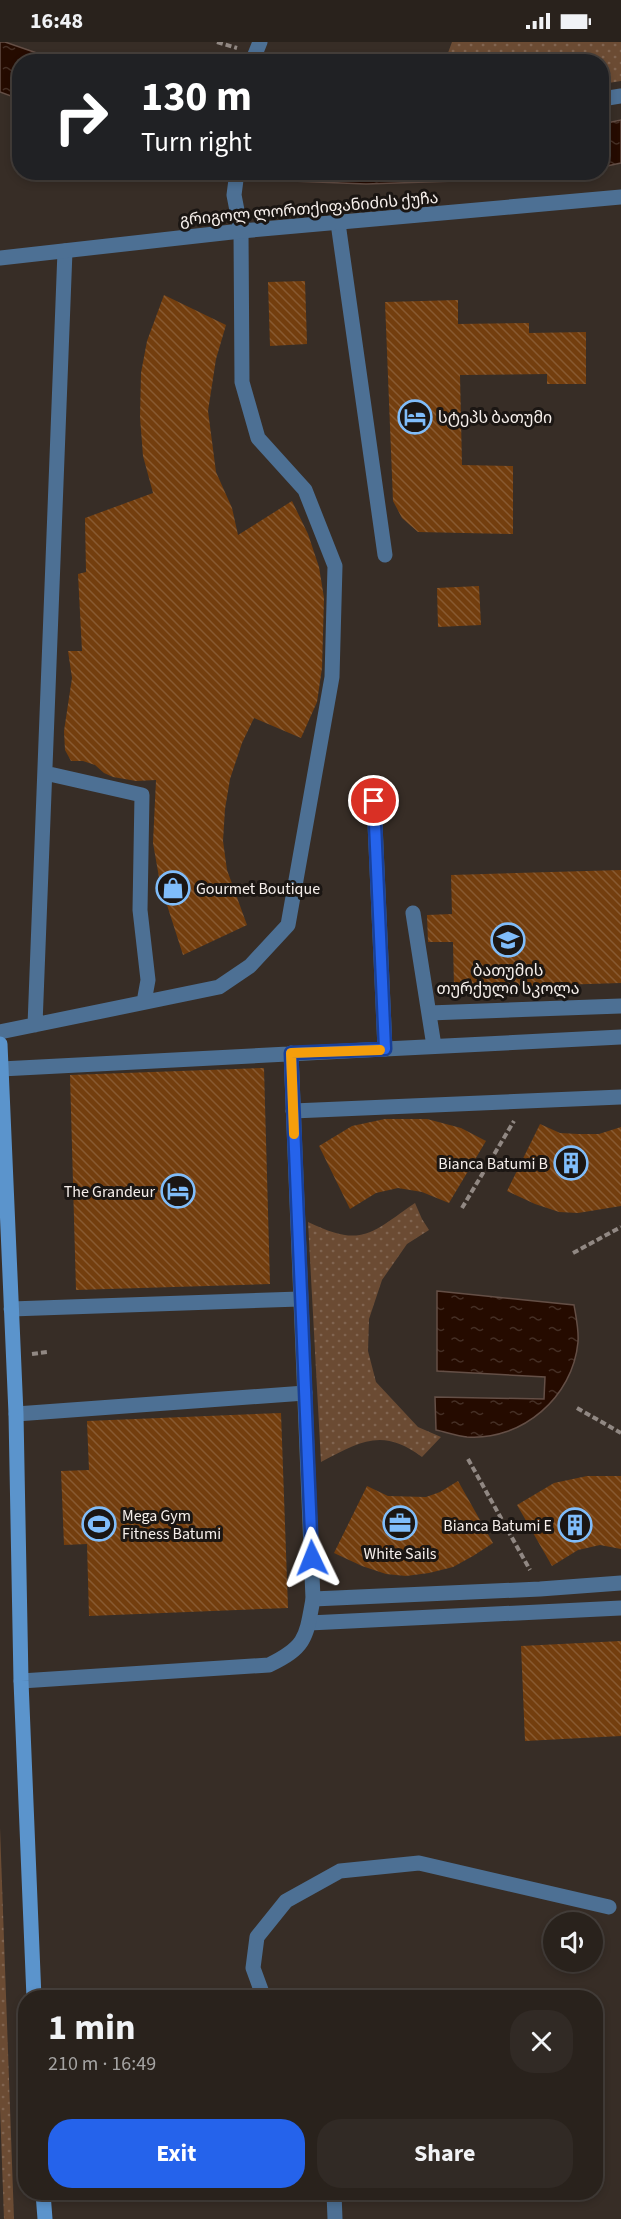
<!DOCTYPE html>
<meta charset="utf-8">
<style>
body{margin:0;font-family:"Source Sans 3","Noto Sans Georgian",sans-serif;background:#312a25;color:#f1f3f6;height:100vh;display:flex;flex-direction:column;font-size:22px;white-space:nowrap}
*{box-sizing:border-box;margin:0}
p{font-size:20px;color:#a5a4a3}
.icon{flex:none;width:33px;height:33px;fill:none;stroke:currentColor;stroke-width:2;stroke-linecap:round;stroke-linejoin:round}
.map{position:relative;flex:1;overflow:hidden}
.details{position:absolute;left:18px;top:1948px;width:585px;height:210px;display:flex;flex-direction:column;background:#29221c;border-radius:24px;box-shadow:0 3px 9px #0003,0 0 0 2px #453f3b}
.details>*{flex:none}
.guide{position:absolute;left:12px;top:12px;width:597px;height:126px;border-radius:24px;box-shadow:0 3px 9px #0003,0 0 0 2px #453f3b;background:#202124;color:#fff;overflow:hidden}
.fabs{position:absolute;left:543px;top:1870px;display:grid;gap:12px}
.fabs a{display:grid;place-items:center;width:60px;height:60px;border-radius:50%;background:#29221c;box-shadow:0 3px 9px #0003,0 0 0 2px #453f3b;font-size:30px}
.pin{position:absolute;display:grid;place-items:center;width:51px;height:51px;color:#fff;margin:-26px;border:3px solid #fff;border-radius:50%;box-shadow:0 2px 6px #0007}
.me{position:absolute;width:66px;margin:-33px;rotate:358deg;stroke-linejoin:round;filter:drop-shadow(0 0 4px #0008)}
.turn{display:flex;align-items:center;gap:21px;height:126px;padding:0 30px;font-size:27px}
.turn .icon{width:78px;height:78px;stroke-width:2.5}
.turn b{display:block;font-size:42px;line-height:51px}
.round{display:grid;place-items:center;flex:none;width:63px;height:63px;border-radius:24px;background:#312a25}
.summary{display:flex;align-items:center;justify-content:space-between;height:102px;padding:0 30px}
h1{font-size:36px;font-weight:700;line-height:45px}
.action{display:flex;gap:12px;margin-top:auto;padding:12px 30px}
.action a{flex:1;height:69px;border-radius:24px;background:#2563eb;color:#fff;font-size:24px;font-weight:700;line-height:69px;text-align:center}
.action a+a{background:#312a25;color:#f1f3f6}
.status{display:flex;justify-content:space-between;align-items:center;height:42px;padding:0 30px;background:#29221c;direction:ltr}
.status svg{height:16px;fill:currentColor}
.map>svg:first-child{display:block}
.grass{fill:url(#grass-dots)}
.water{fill:url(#water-ripples);stroke:#644f46;stroke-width:1.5}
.building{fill:url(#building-back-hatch)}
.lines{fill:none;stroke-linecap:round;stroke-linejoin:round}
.path{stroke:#918883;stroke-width:4;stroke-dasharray:6 3;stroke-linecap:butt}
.service{stroke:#4d7094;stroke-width:15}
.minor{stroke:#4d7094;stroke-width:15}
.secondary{stroke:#5b94cc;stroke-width:15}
.route-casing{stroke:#184099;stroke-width:15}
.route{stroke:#2563eb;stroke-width:10}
.slow{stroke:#f59e0b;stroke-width:10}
.labels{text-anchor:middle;stroke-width:6;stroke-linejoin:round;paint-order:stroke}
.street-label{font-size:16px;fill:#f6efeb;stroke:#1b1613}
.poi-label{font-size:16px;fill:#f6efeb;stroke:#1b1613;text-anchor:start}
</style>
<div class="status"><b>16:48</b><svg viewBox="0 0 49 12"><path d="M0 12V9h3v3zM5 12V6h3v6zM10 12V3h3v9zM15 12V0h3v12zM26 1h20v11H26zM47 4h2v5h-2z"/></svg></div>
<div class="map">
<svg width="621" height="2177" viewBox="0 0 621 2177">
<defs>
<pattern id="grass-dots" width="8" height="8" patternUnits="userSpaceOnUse" patternTransform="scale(1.5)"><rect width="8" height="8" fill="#6b4b33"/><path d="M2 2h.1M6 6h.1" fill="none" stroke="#816551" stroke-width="1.8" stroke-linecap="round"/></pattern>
<pattern id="water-ripples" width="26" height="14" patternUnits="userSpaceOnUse" patternTransform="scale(1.5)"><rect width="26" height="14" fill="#250b00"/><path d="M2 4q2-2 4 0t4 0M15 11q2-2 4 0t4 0" fill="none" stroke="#452f25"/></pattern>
<pattern id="building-back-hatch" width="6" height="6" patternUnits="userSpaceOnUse" patternTransform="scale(1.5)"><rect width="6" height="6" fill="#733e0e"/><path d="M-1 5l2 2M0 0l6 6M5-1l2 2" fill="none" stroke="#885a31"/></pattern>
</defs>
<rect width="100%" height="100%" fill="#372d26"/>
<!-- grass -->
<path class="grass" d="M452 0H621V39L602 42V20L445 19Z
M415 1161 422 1177 429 1188 407 1202 382 1238 369 1277 368 1309 376 1340 418 1385 441 1395 422 1415C382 1385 360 1400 321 1420L308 1180C362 1206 370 1192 415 1161Z
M0 1786 14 2177H4L0 2065Z"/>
<!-- water -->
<path class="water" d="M0 0H5L60 19 20 20 19 57 0 50Z
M621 78V121L602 125V82Z
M248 131 576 130V131L549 136 366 142 291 139Z
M437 1249 574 1263C576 1275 579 1288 578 1300 573 1355 522 1399 467 1395 457 1394 446 1390 436 1388L435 1355 544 1357 545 1335 437 1329Z"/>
<!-- building -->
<path class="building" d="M305 239 307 302 270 304 268 240Z
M164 253 226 283 216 317 208 369 216 430 232 466 238 493 292 459 308 492 319 525 324 556 322 626 317 660 301 696 254 676 242 701 230 737 225 767 223 799 227 828 247 883 183 913 160 841 153 801 156 738 136 739 113 735 104 731 95 723 83 719H71L65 708 64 689 72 636 68 609H82L78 532 86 530 85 476 153 451 143 414 140 375 141 331 147 299Z
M458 258V282L529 281V291L586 290V342H547V332L460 333 462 423 513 424V492L418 490 402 476 393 459 385 260Z
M479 544 481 583 438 585 437 546Z
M621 828V941L454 946 453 900H428L427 873 452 872 451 833Z
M264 1026 270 1242 76 1248 70 1033Z
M385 1077H427L461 1086 486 1099 449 1161 422 1150 398 1146 376 1151 350 1167 319 1104 352 1084Z
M540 1082 560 1091 578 1092H599L621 1085V1164L578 1171 559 1170 535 1162 507 1149Z
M281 1371 288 1566 89 1574 87 1502 64 1503 61 1429 89 1428 87 1379Z
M587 1434H621V1507L600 1503 578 1508 552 1524 517 1463 554 1441Z
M458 1439 493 1501 473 1514 453 1525 429 1531 406 1534 386 1532 362 1524 334 1511 367 1444 388 1454 426 1455 440 1450Z
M621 1599V1694L525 1699 521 1604Z"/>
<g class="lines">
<!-- path -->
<path class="path" d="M217 0 237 6
M462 1166 514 1079
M573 1211 621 1185
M32 1312 47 1310
M577 1366 621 1391
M468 1417 530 1528"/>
<!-- service -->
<path class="service" d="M338 181 385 513
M45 731 142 753 140 868 148 938 144 960
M413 871 434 1004
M429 971 621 964
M35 983 65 209
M0 990 219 945 250 924 288 883 332 635 335 524 305 448 258 396 242 340 241 189
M385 1007 621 995
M293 1069 621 1055
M11 1267 300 1257
M16 1372 305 1351
M313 1557 540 1547 621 1541
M309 1581 621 1566
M264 1956 253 1926 257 1895 286 1859 340 1829 419 1821 609 1865
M334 2151 335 2177"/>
<!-- minor -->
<path class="minor" d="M252 20 260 0
M602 57 621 54
M237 130 234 153 241 189
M0 216 241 189 621 155
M1 1027 385 1007 374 759
M21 1639 269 1623C306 1605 306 1596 313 1557L291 1011"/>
<!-- secondary -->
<path class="secondary" d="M0 1002 16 1372 21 1639 34 1956
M43 2151 45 2177"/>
</g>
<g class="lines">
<!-- route casing -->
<g class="route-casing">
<path id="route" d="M312 1516 291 1011 385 1007 374 759"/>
</g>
<!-- route -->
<use href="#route" class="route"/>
<!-- slow -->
<path class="slow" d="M294 1092 291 1011 380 1008"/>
</g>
<!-- icons -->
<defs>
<g id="hotel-ring" transform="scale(1.725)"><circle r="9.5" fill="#1b1613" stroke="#80bdfa" stroke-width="1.5"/><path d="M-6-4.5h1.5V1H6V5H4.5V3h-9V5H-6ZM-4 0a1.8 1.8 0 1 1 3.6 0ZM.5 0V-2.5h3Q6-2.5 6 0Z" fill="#80bdfa"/></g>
<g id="shop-ring" transform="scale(1.725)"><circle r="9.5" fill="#1b1613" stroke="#80bdfa" stroke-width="1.5"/><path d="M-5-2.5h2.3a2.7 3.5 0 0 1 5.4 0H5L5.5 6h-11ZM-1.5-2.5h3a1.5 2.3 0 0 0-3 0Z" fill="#80bdfa"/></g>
<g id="school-ring" transform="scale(1.725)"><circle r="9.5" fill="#1b1613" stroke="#80bdfa" stroke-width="1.5"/><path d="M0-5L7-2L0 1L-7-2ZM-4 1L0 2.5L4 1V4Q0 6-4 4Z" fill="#80bdfa"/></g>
<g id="building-ring" transform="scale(1.725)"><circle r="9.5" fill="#1b1613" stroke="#80bdfa" stroke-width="1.5"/><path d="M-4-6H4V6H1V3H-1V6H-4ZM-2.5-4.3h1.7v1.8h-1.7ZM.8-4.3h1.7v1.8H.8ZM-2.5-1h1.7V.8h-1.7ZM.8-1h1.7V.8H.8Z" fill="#80bdfa"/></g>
<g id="office-ring" transform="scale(1.725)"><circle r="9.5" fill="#1b1613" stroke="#80bdfa" stroke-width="1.5"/><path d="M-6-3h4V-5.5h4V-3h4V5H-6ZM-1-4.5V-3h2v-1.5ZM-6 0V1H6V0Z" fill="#80bdfa"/></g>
<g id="stadium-ring" transform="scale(1.725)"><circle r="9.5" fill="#1b1613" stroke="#80bdfa" stroke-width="1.5"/><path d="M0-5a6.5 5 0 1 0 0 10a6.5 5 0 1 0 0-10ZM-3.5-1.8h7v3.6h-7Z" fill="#80bdfa"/></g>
</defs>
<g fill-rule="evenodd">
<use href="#hotel-ring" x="415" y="375"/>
<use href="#shop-ring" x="173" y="846"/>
<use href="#school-ring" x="508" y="898"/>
<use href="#building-ring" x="571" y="1121"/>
<use href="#hotel-ring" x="178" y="1149"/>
<use href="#office-ring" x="400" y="1481"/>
<use href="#stadium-ring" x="99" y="1482"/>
<use href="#building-ring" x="575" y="1483"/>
</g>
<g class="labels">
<!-- street labels -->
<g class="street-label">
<text transform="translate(309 166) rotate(-5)" y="6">გრიგოლ ლორთქიფანიძის ქუჩა</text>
</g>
<!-- poi labels -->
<g class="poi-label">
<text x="438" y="381">სტეპს ბათუმი</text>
<text x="196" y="852">Gourmet Boutique</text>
<text x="508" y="934" text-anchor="middle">ბათუმის<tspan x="508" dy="18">თურქული სკოლა</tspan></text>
<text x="548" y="1127" text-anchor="end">Bianca Batumi B</text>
<text x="155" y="1155" text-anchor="end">The Grandeur</text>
<text x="122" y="1479">Mega Gym<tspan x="122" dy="18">Fitness Batumi</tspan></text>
<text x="552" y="1489" text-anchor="end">Bianca Batumi E</text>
<text x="400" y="1517" text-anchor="middle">White Sails</text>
</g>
</g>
</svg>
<div class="fabs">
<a><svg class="icon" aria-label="sound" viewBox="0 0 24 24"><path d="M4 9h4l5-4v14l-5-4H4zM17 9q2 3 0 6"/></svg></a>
</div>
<div class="pin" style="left:374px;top:759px;background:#d93025"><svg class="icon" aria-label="arrive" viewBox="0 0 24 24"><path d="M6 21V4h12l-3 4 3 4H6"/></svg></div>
<svg class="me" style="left:312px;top:1516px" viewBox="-20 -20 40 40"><path d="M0-17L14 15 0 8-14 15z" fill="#2563eb" stroke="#fff" stroke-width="4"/></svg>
<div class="guide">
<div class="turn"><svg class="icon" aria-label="right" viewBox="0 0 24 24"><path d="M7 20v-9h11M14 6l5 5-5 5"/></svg><div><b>130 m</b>Turn right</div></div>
</div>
<section class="details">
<div class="summary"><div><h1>1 min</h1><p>210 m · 16:49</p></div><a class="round"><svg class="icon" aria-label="close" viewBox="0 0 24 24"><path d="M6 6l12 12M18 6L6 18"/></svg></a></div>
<div class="action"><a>Exit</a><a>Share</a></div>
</section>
</div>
